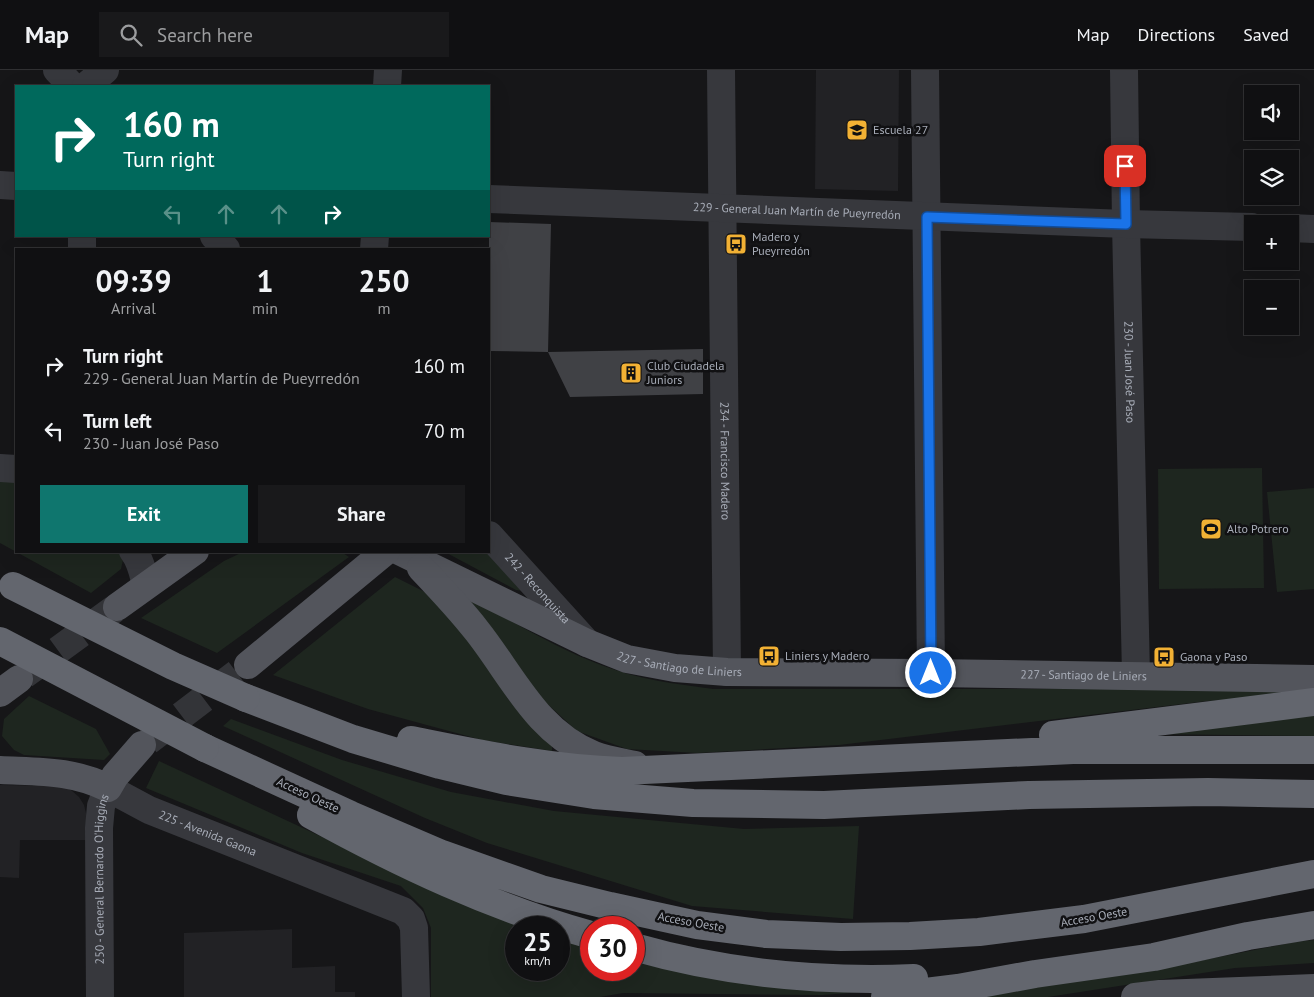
<!DOCTYPE html>
<meta charset="utf-8">
<style>
body{margin:0;font-family:"PT Sans",sans-serif;background:#19191b;color:#f1f3f6;height:100vh;display:flex;flex-direction:column;font-size:19px;white-space:nowrap}
*{box-sizing:border-box;margin:0}
p{font-size:16px;color:#9c9d9f}
.icon{flex:none;width:28px;height:28px;fill:none;stroke:currentColor;stroke-width:2;stroke-linecap:round;stroke-linejoin:round}
.map{position:relative;flex:1;overflow:hidden}
.side{position:absolute;left:15px;top:178px;width:475px;height:305px;display:flex;flex-direction:column;background:#101012;border-radius:0px;box-shadow:0 5px 20px #0002,0 0 0 1px #303032}
.side>*{flex:none}
.top-card{position:absolute;left:15px;top:15px;width:475px;height:152px;border-radius:0px;box-shadow:0 5px 20px #0002,0 0 0 1px #303032;background:#00695c;color:#fff;overflow:hidden}
.controls{position:absolute;left:1244px;top:15px;display:grid;gap:10px}
.controls a{display:grid;place-items:center;width:55px;height:55px;border-radius:0px;background:#101012;box-shadow:0 5px 20px #0002,0 0 0 1px #303032;font-size:25px}
.speed{position:absolute;left:505px;top:846px;display:flex;gap:10px;font-size:25px;font-weight:700;text-align:center}
.speed>*{display:grid;place-content:center;width:65px;height:65px;border-radius:50%;background:#101012;box-shadow:0 5px 20px #0002,0 0 0 1px #303032;line-height:1}
.speed small{font-size:12px;font-weight:400}
.speed .limit{border:8px solid #d22;background:#fff;color:#111}
.pin{position:absolute;display:grid;place-items:center;width:42px;height:42px;color:#fff;margin:-21px;border-radius:10px;box-shadow:0 2px 8px #0006}
.me{position:absolute;width:55px;margin:-28px;rotate:0deg;stroke-linejoin:round;filter:drop-shadow(0 0 4px #0008)}
.turn{display:flex;align-items:center;gap:18px;height:105px;padding:0 25px;font-size:22px}
.turn .icon{width:65px;height:65px;stroke-width:2.5}
.turn b{display:block;font-size:35px;line-height:42px}
.lanes{display:flex;align-items:center;height:48px;padding:0 25px;background:#0003;justify-content:center;gap:25px;direction:ltr}
.lanes .off{opacity:.35}
.eta{display:flex;justify-content:space-evenly;align-items:center;height:85px;text-align:center}
.eta b{font-size:30px;font-weight:800;line-height:35px}
.cta{display:flex;gap:10px;margin-top:auto;padding:10px 25px}
.cta a{flex:1;height:58px;border-radius:0px;background:#0f766e;color:#fff;font-size:20px;font-weight:800;line-height:58px;text-align:center}
.cta a+a{background:#19191b;color:#f1f3f6}
ul{padding:0;list-style:none}
li{display:flex;align-items:center;gap:15px;height:65px;padding:0 25px}
li div{flex:1}
li b{display:block;font-size:19px}
li em{font-style:normal}
header{display:flex;align-items:center;gap:30px;box-sizing:border-box;height:70px;padding:0 25px;background:#101012;border-bottom:1px solid #303032}
header strong{font-size:24px}
nav{display:flex;gap:28px;margin-inline-start:auto;font-size:18px}
.search{width:350px;height:45px;background:#19191b;display:flex;align-items:center;gap:12px;box-sizing:border-box;padding:0 18px;border-radius:0px;color:#9c9d9f;font-size:19px}
.map>svg:first-child{display:block}
.built{fill:#222225}
.green{fill:#1e261f}
.building{fill:#404145}
.lines{fill:none;stroke-linecap:round;stroke-linejoin:round}
.major-tunnel{stroke:#333438;stroke-width:28;stroke-dasharray:28 14;stroke-linecap:butt}
.minor{stroke:#37383d;stroke-width:28}
.major{stroke:#53555c;stroke-width:28}
.highway{stroke:#63666e;stroke-width:28}
.highway-bridge{stroke:#63666e;stroke-width:28}
.route-casing{stroke:#114b97;stroke-width:12}
.route{stroke:#1a73e8;stroke-width:9}
.labels{text-anchor:middle;stroke-width:5;stroke-linejoin:round;paint-order:stroke}
.poi-label{font-size:12px;fill:#a8adb8;stroke:#111113;text-anchor:start}
.street-label{font-size:12px;fill:#a8adb8;stroke:#111113}
</style>
<header>
<strong>Map</strong>
<div class="search"><svg class="icon" aria-label="search" viewBox="0 0 24 24"><circle cx="10" cy="10" r="6"/><path d="M15 15l6 6"/></svg>Search here</div>
<nav><a>Map</a><a>Directions</a><a>Saved</a></nav>
</header>
<div class="map">
<svg width="1314" height="927" viewBox="0 0 1314 927">
<rect width="100%" height="100%" fill="#161618"/>
<!-- built -->
<path class="built" d="M816 0H899L898 121 815 119Z
M0 715 61 716 71 720 79 727 84 735 87 747V770H20L19 808 0 807Z
M292 859V898L335 896V922H355V927H184V863Z"/>
<!-- green -->
<path class="green" d="M1262 398 1264 518 1159 519 1158 399Z
M0 405 16 406V481H125L121 499 91 523 0 473Z
M1314 418V519L1277 522 1267 422Z
M245 481H340L349 487 217 583 141 548 224 491Z
M443 481H489L524 521 516 520Z
M395 507 427 523 474 571 508 629 552 676V681L482 670 368 639 273 605Z
M449 516C499 543 548 575 601 595 637 609 675 614 713 619H1314V626L1207 631 839 675 697 683 627 679 577 661 531 619Z
M29 626 96 659 110 684 104 690 24 685 14 680 2 666 4 649Z
M1314 641V666L1146 664Z
M231 649 342 690 451 722 554 741 744 759 859 756 853 849 692 836 487 773 425 748 223 656Z
M159 691 425 815 541 857 516 858V900H559V864L591 875V900H634V886L879 921 822 925 623 923 600 927H431V858L423 838 401 816 302 783 146 718Z
M1314 870V893L1235 898 1048 927H966L1153 900 1295 872Z"/>
<!-- building -->
<path class="building" d="M489 152 551 154 548 282 489 281Z
M703 279V324L570 327 548 282Z"/>
<g class="lines">
<!-- major-tunnel -->
<path class="major-tunnel" d="M24 605 117 537
M148 671 248 595"/>
<!-- minor -->
<g class="minor">
<path d="M57 0 72 16"/>
<path id="s1" d="M721 0 727 602"/>
<path d="M925 0 931 603"/>
<path id="s2" d="M1124 0 1126 154 1136 605"/>
<path d="M86 16 105 0"/>
<path d="M387 16 388 0"/>
<path d="M0 115 16 116"/>
<path id="s3" d="M489 129 1126 154 1252 157"/>
<path d="M1290 158 1314 159"/>
<path d="M82 166V179"/>
<path d="M214 166 226 179"/>
<path d="M374 179 375 166"/>
<path d="M0 398 16 399"/>
<path id="s4" d="M489 465 587 573"/>
<path d="M133 481C141 491 143 503 146 515"/>
<path id="s5" d="M100 927 99 758 101 736 108 718 149 740 403 841 411 849 414 858 416 927"/>
</g>
<!-- major -->
<g class="major">
<path id="s6" d="M399 481 587 573 627 589 675 598 727 602 931 603 1314 609"/>
<path d="M421 498C440 518 460 539 477 561 512 605 537 663 594 685 607 690 621 692 635 695"/>
<path d="M117 537 195 481"/>
<path d="M248 595 386 481"/>
<path d="M0 623 19 609"/>
<path d="M0 700C39 702 72 700 108 718L115 706 142 675"/>
<path d="M1135 927 1160 924 1314 918"/>
</g>
<!-- highway -->
<path class="highway" d="M246 628 353 669 440 695 506 711 594 725 693 733 824 735 1029 725 1208 722 1314 724
M1053 665 1314 632
M411 670C481 684 551 699 622 701L1073 680H1314
M205 678 351 745 442 784 541 819 610 836 697 855 766 864 841 867 910 866 979 862 1084 849 1314 804
M311 745C400 794 493 838 591 865
M634 877C725 903 819 912 914 908
M885 927 958 918 1035 904 1154 887 1248 866 1314 855"/>
<!-- highway-bridge -->
<path class="highway-bridge" d="M13 516 173 596 246 628
M0 571 205 678"/>
</g>
<g class="lines">
<!-- route casing -->
<g class="route-casing">
<path id="route" d="M931 603 927 147 1126 154 1125 96"/>
</g>
<!-- route -->
<use href="#route" class="route"/>
</g>
<!-- icons -->
<defs>
<g id="school-square" transform="scale(1.125)"><rect x="-9" y="-9" width="18" height="18" rx="4" fill="#f2b134" stroke="#111113"/><path d="M0-5L7-2L0 1L-7-2ZM-4 1L0 2.5L4 1V4Q0 6-4 4Z" fill="#111"/></g>
<g id="bus-square" transform="scale(1.125)"><rect x="-9" y="-9" width="18" height="18" rx="4" fill="#f2b134" stroke="#111113"/><path d="M-5-6H5V4H4V6H2V4H-2V6H-4V4H-5ZM-3.5-4V0h7V-4ZM-3.5 1.2v1.5H-2V1.2ZM2 1.2v1.5H3.5V1.2Z" fill="#111"/></g>
<g id="building-square" transform="scale(1.125)"><rect x="-9" y="-9" width="18" height="18" rx="4" fill="#f2b134" stroke="#111113"/><path d="M-4-6H4V6H1V3H-1V6H-4ZM-2.5-4.3h1.7v1.8h-1.7ZM.8-4.3h1.7v1.8H.8ZM-2.5-1h1.7V.8h-1.7ZM.8-1h1.7V.8H.8Z" fill="#111"/></g>
<g id="stadium-square" transform="scale(1.125)"><rect x="-9" y="-9" width="18" height="18" rx="4" fill="#f2b134" stroke="#111113"/><path d="M0-5a6.5 5 0 1 0 0 10a6.5 5 0 1 0 0-10ZM-3.5-1.8h7v3.6h-7Z" fill="#111"/></g>
</defs>
<g fill-rule="evenodd">
<use href="#school-square" x="857" y="60"/>
<use href="#bus-square" x="736" y="174"/>
<use href="#building-square" x="631" y="303"/>
<use href="#stadium-square" x="1211" y="459"/>
<use href="#bus-square" x="769" y="586"/>
<use href="#bus-square" x="1164" y="587"/>
</g>
<g class="labels">
<!-- poi labels -->
<g class="poi-label">
<text x="873" y="64">Escuela 27</text>
<text x="752" y="171">Madero y<tspan x="752" dy="14">Pueyrredón</tspan></text>
<text x="647" y="300">Club Ciudadela<tspan x="647" dy="14">Juniors</tspan></text>
<text x="1227" y="463">Alto Potrero</text>
<text x="785" y="590">Liniers y Madero</text>
<text x="1180" y="591">Gaona y Paso</text>
</g>
<!-- street labels -->
<g class="street-label">
<text dy="4" stroke="none"><textPath href="#s3" startOffset="308">229 - General Juan Martín de Pueyrredón</textPath></text>
<text dy="4" stroke="none"><textPath href="#s2" startOffset="302">230 - Juan José Paso</textPath></text>
<text dy="4" stroke="none"><textPath href="#s1" startOffset="391">234 - Francisco Madero</textPath></text>
<text dy="4" stroke="none"><textPath href="#s4" startOffset="72">242 - Reconquista</textPath></text>
<text dy="4" stroke="none"><textPath href="#s6" startOffset="305">227 - Santiago de Liniers</textPath></text>
<text dy="4" stroke="none"><textPath href="#s6" startOffset="710">227 - Santiago de Liniers</textPath></text>
<text transform="translate(308 725) rotate(25)" y="4">Acceso Oeste</text>
<text dy="4" stroke="none"><textPath href="#s5" startOffset="320">225 - Avenida Gaona</textPath></text>
<text dy="4" stroke="none"><textPath href="#s5" startOffset="118">250 - General Bernardo O'Higgins</textPath></text>
<text transform="translate(1094 847) rotate(-10)" y="4">Acceso Oeste</text>
<text transform="translate(691 852) rotate(10)" y="4">Acceso Oeste</text>
</g>
</g>
</svg>
<div class="controls">
<a><svg class="icon" aria-label="sound" viewBox="0 0 24 24"><path d="M4 9h4l5-4v14l-5-4H4zM17 9q2 3 0 6"/></svg></a>
<a><svg class="icon" aria-label="layers" viewBox="0 0 24 24"><path d="M12 4l9 5-9 5-9-5zM3 14l9 5 9-5"/></svg></a>
<a>+</a>
<a>−</a>
</div>
<div class="speed"><div>25<small>km/h</small></div><div class="limit">30</div></div>
<div class="pin" style="left:1125px;top:96px;background:#d93025"><svg class="icon" aria-label="arrive" viewBox="0 0 24 24"><path d="M6 21V4h12l-3 4 3 4H6"/></svg></div>
<svg class="me" style="left:931px;top:603px" viewBox="-20 -20 40 40"><circle r="17" fill="#1a73e8" stroke="#fff" stroke-width="3"/><path d="M0-11L8 9 0 5-8 9z" fill="#fff"/></svg>
<div class="top-card">
<div class="turn"><svg class="icon" aria-label="right" viewBox="0 0 24 24"><path d="M7 20v-9h11M14 6l5 5-5 5"/></svg><div><b>160 m</b>Turn right</div></div>
<div class="lanes"><svg class="icon off" aria-label="left" viewBox="0 0 24 24"><path d="M17 20v-9H6M10 6l-5 5 5 5"/></svg><svg class="icon off" aria-label="ahead" viewBox="0 0 24 24"><path d="M12 20V5M6 11l6-6 6 6"/></svg><svg class="icon off" aria-label="ahead" viewBox="0 0 24 24"><path d="M12 20V5M6 11l6-6 6 6"/></svg><svg class="icon" aria-label="right" viewBox="0 0 24 24"><path d="M7 20v-9h11M14 6l5 5-5 5"/></svg></div>
</div>
<section class="side">
<div class="eta">
<div><b>09:39</b><p>Arrival</p></div>
<div><b>1</b><p>min</p></div>
<div><b>250</b><p>m</p></div>
</div>
<ul>
<li><svg class="icon" aria-label="right" viewBox="0 0 24 24"><path d="M7 20v-9h11M14 6l5 5-5 5"/></svg><div><b>Turn right</b><p>229 - General Juan Martín de Pueyrredón</p></div><em>160 m</em></li>
<li><svg class="icon" aria-label="left" viewBox="0 0 24 24"><path d="M17 20v-9H6M10 6l-5 5 5 5"/></svg><div><b>Turn left</b><p>230 - Juan José Paso</p></div><em>70 m</em></li>
</ul>
<div class="cta"><a>Exit</a><a>Share</a></div>
</section>
</div>
